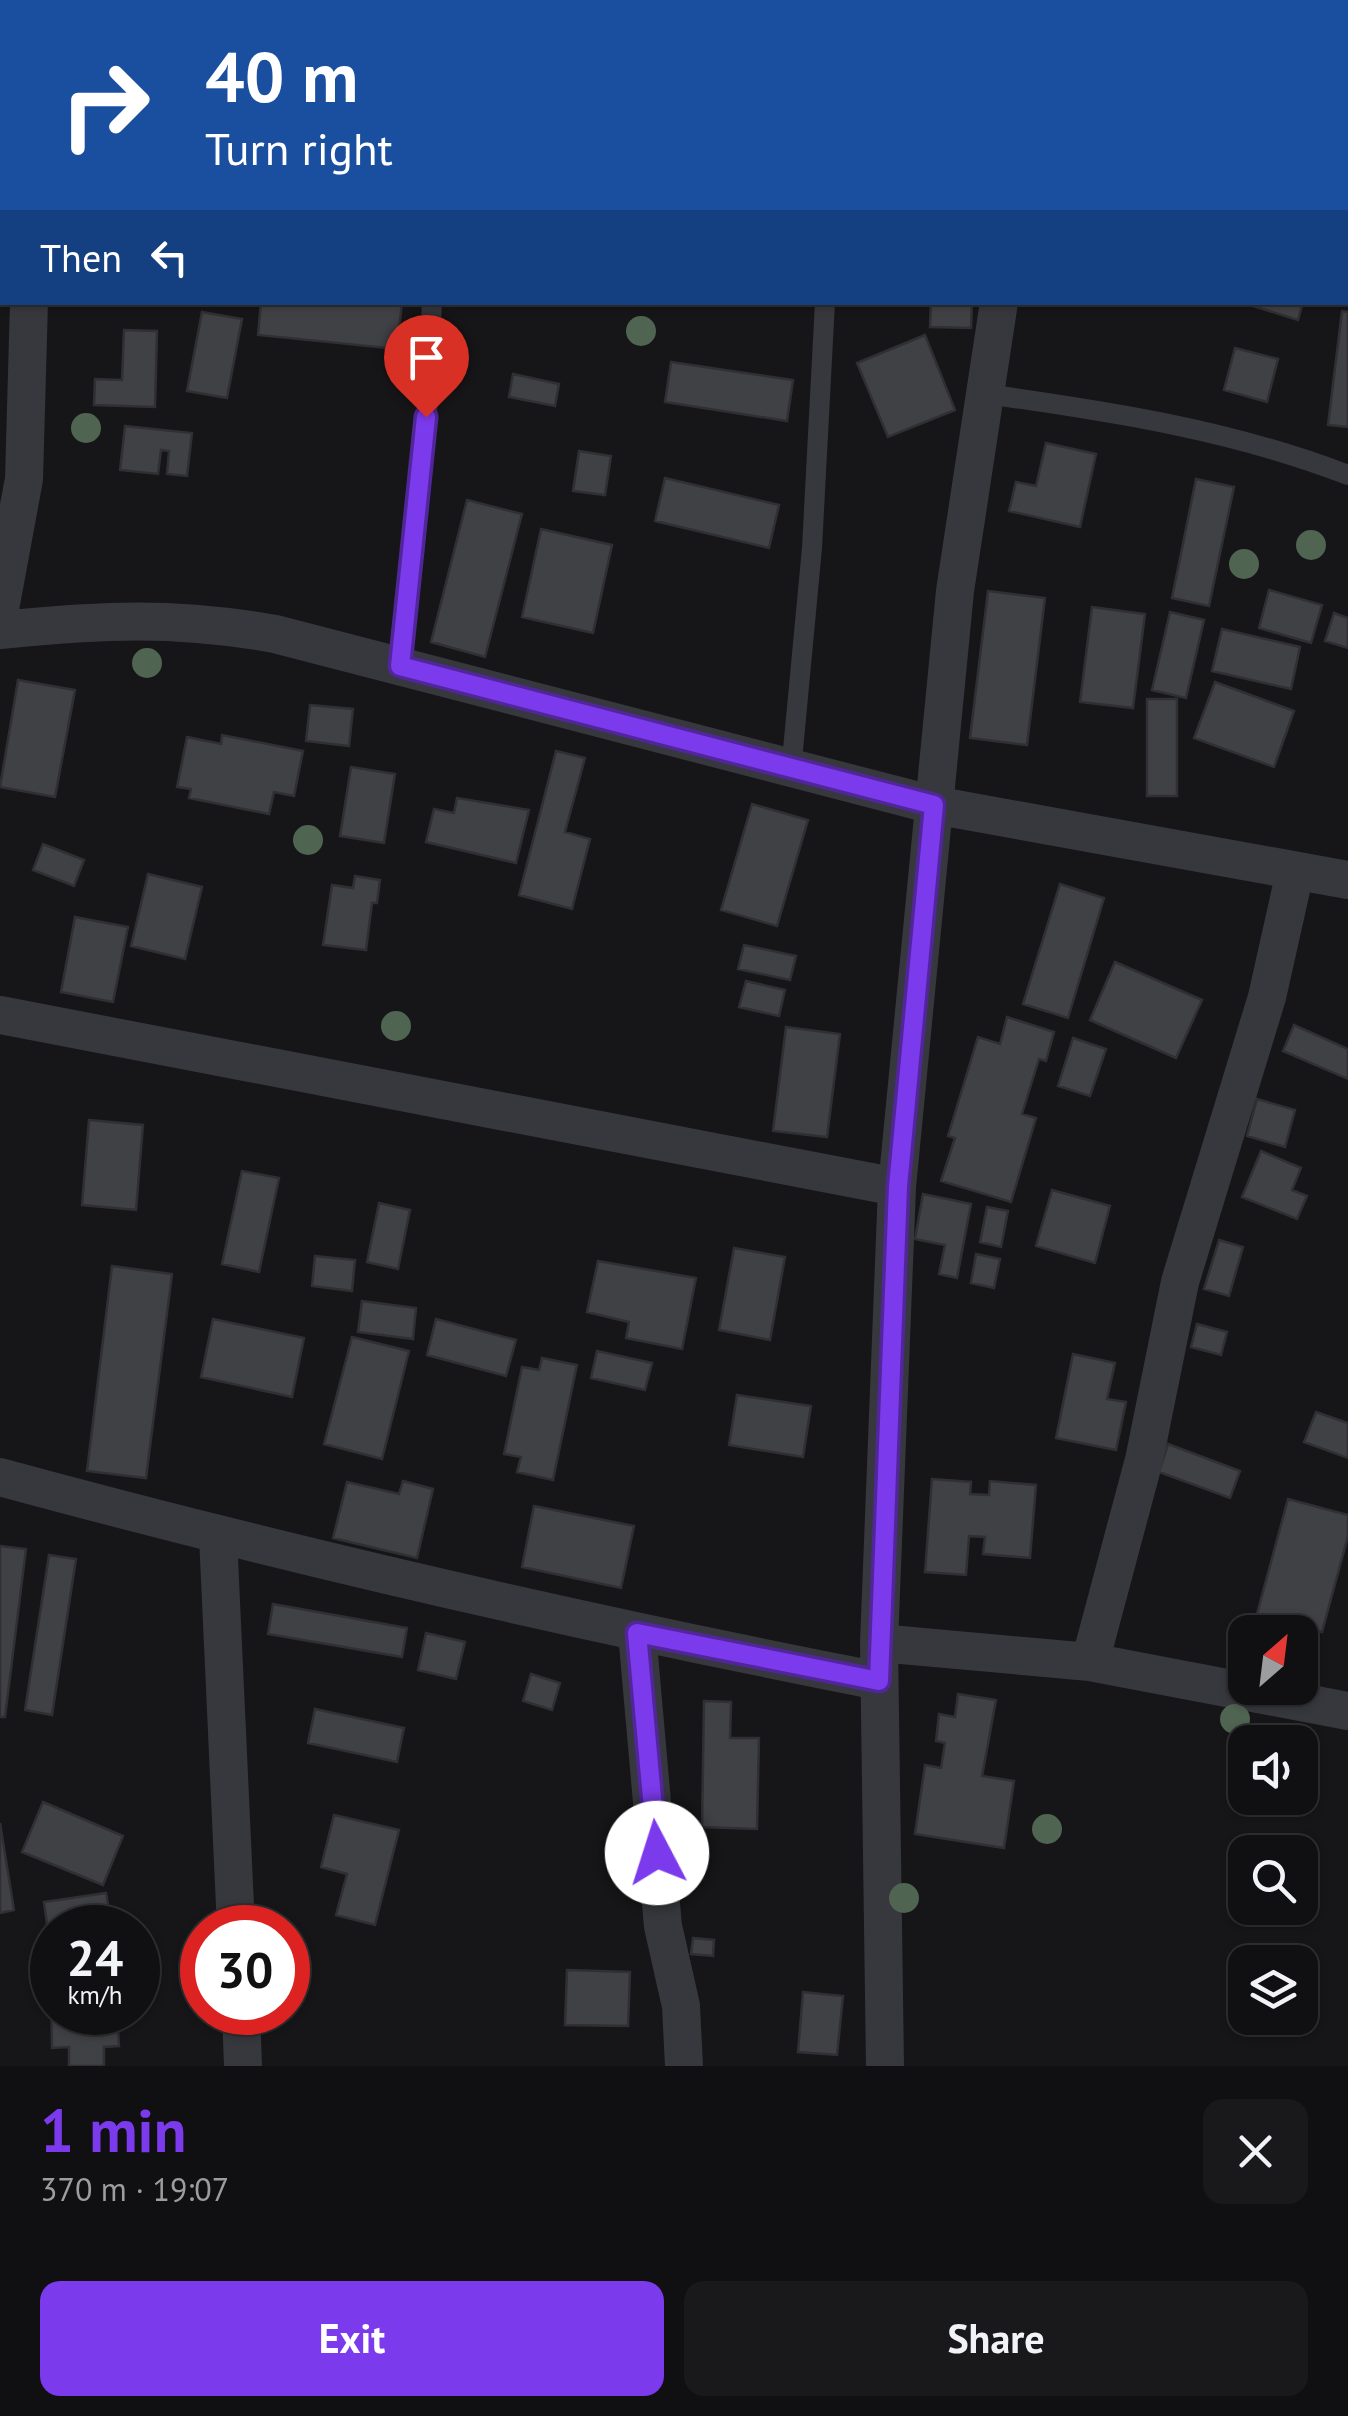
<!DOCTYPE html>
<meta charset="utf-8">
<style>
body{margin:0;font-family:"PT Sans",sans-serif;background:#19191b;color:#f1f3f6;height:100vh;display:flex;flex-direction:column;font-size:38px;white-space:nowrap}
*{box-sizing:border-box;margin:0}
p{font-size:32px;color:#9c9d9f}
.icon{flex:none;width:55px;height:55px;fill:none;stroke:currentColor;stroke-width:2;stroke-linecap:round;stroke-linejoin:round}
.map{position:relative;height:2066px;overflow:hidden}
.drawer{display:flex;flex-direction:column;background:#101012;flex:1}
.drawer>*{flex:none}
.hud{position:absolute;left:0px;top:0px;width:1350px;height:305px;box-shadow:0 2px 8px #0004,0 0 0 2px #303032;background:#1a4fa0;color:#fff;overflow:hidden}
.needle{width:65px;rotate:28deg}
.controls{position:absolute;left:1228px;top:1615px;display:grid;gap:20px}
.controls a{display:grid;place-items:center;width:90px;height:90px;border-radius:20px;background:#101012;box-shadow:0 2px 8px #0004,0 0 0 2px #303032;font-size:50px}
.speed{position:absolute;left:30px;top:1905px;display:flex;gap:20px;font-size:50px;font-weight:700;text-align:center}
.speed>*{display:grid;place-content:center;width:130px;height:130px;border-radius:50%;background:#101012;box-shadow:0 2px 8px #0004,0 0 0 2px #303032;line-height:1}
.speed small{font-size:25px;font-weight:400}
.speed .limit{border:15px solid #d22;background:#fff;color:#111}
.pin{position:absolute;display:grid;place-items:center;width:85px;height:85px;color:#fff;margin:-102px -42px;border-radius:50% 50% 50% 0;rotate:-45deg;box-shadow:0 0 10px #0007}
.pin .icon{rotate:45deg}
.me{position:absolute;width:110px;margin:-55px;rotate:355deg;stroke-linejoin:round;filter:drop-shadow(0 0 8px #0008)}
.turn{display:flex;align-items:center;gap:35px;height:210px;padding:0 40px;font-size:45px}
.turn .icon{width:130px;height:130px;stroke-width:2.5}
.turn b{display:block;font-size:70px;line-height:85px}
.then{display:flex;align-items:center;height:95px;padding:0 40px;background:#0003;gap:20px;font-size:38px}
.round{display:grid;place-items:center;flex:none;width:105px;height:105px;border-radius:20px;background:#19191b}
.overview{display:flex;align-items:center;justify-content:space-between;height:170px;padding:0 40px}
h1{font-size:60px;font-weight:800;line-height:75px;color:#7c3aed}
.action{display:flex;gap:20px;margin-top:auto;padding:20px 40px}
.action a{flex:1;height:115px;border-radius:20px;background:#7c3aed;color:#fff;font-size:40px;font-weight:800;line-height:115px;text-align:center}
.action a+a{background:#19191b;color:#f1f3f6}
.map>svg:first-child{display:block}
.building{fill:#404145;stroke:#303034;stroke-width:2.5}
.lines{fill:none;stroke-linecap:round;stroke-linejoin:round}
.lane{stroke:#37383d;stroke-width:20}
.street{stroke:#37383d;stroke-width:38}
.tree{fill:#506452}
.route-casing{stroke:#51269a;stroke-width:25}
.route{stroke:#7c3aed;stroke-width:18}
</style>
<div class="map">
<svg width="1348" height="2066" viewBox="0 0 1348 2066">
<rect width="100%" height="100%" fill="#161618"/>
<!-- building -->
<path class="building" d="M262 0H380V2H262Z
M261 302H402L397 349 258 335Z
M931 302H972L971 328 930 327Z
M1240 302H1303L1298 320Z
M1342 311 1348 312V427L1328 425Z
M202 312 242 319 227 398 187 391Z
M124 330 157 331 155 407 94 405 95 379 122 380Z
M925 335 955 410 888 437 857 363Z
M1235 348 1278 359 1267 402 1224 390Z
M671 362 793 380 787 421 665 402Z
M513 374 559 384 555 406 509 397Z
M125 426 192 433 187 476 167 474 169 451 161 450 158 474 120 470Z
M1046 443 1096 454 1080 527 1009 511 1016 482 1036 486Z
M579 451 611 456 605 495 573 491Z
M665 478 779 505 769 548 655 521Z
M1196 479 1234 487 1209 606 1172 598Z
M467 500 522 514 485 657 431 642Z
M541 529 612 545 593 633 522 617Z
M1269 590 1322 605 1311 643 1259 628Z
M988 591 1045 598 1027 745 970 738Z
M1092 607 1145 614 1133 708 1080 702Z
M1170 612 1204 620 1186 698 1152 690Z
M1334 613 1348 618V648L1325 641Z
M1222 629 1300 647 1291 689 1212 671Z
M18 680 75 690 55 797 0 787Z
M1215 682 1294 711 1274 767 1194 738Z
M1147 699H1177V796H1147Z
M310 705 353 709 349 746 306 741Z
M222 735 303 751 294 796 274 792 269 814 189 798 191 789 177 787 187 737 221 744Z
M556 751 585 758 565 832 590 839 572 909 519 895Z
M351 767 395 774 384 843 340 836Z
M457 798 529 810 516 863 426 842 434 809 454 813Z
M752 804 808 820 777 926 721 910Z
M43 844 84 860 74 886 33 870Z
M148 874 202 887 185 959 131 946Z
M355 876 380 880 377 903H372L366 950 323 945 332 885 353 888Z
M1060 884 1104 898 1068 1018 1023 1004Z
M75 917 128 927 113 1002 61 992Z
M744 945 796 956 790 980 738 969Z
M1115 962 1202 1000 1176 1058 1090 1020Z
M746 981 785 990 779 1016 739 1007Z
M1007 1017 1054 1032 1046 1061 1039 1059 1022 1114 1036 1118 1011 1202 941 1181 955 1138 948 1136 978 1037 1000 1044Z
M1294 1025 1348 1049V1079L1283 1051Z
M786 1027 840 1034 827 1137 773 1131Z
M1073 1038 1106 1049 1090 1096 1058 1086Z
M1257 1099 1295 1110 1285 1147 1247 1136Z
M89 1120 143 1125 136 1210 82 1205Z
M1261 1151 1301 1168 1292 1190 1307 1196 1297 1219 1242 1197Z
M242 1171 279 1178 259 1272 222 1264Z
M1052 1190 1110 1206 1095 1263 1036 1246Z
M923 1194 971 1204 957 1278 939 1274 945 1245 915 1239Z
M379 1203 410 1210 398 1269 367 1262Z
M987 1207 1008 1211 1001 1247 980 1242Z
M1219 1240 1243 1247 1229 1296 1204 1289Z
M734 1248 785 1257 770 1340 719 1330Z
M976 1254 1000 1259 994 1288 971 1283Z
M315 1256 355 1260 352 1291 312 1286Z
M598 1261 696 1278 682 1349 626 1338 629 1322 587 1312Z
M112 1266 172 1274 146 1478 87 1471Z
M362 1301 416 1308 413 1339 358 1332Z
M213 1319 304 1338 292 1397 201 1377Z
M436 1319 516 1340 506 1376 427 1355Z
M1197 1324 1227 1332 1221 1355 1191 1347Z
M352 1337 409 1351 382 1459 324 1444Z
M597 1351 652 1363 645 1390 591 1378Z
M1073 1354 1115 1363 1107 1399 1126 1402 1116 1450 1056 1438Z
M542 1358 577 1365 553 1480 517 1472 521 1457 504 1454 522 1367 539 1370Z
M737 1395 811 1406 803 1457 729 1445Z
M1316 1412 1348 1423V1458L1304 1442Z
M1168 1444 1240 1471 1230 1498 1159 1472Z
M932 1479 971 1482 970 1494 989 1495 990 1481 1036 1485 1030 1558 983 1554 985 1537 969 1536 966 1575 925 1572Z
M403 1481 433 1489 417 1558 333 1538 347 1482 399 1494Z
M1288 1499 1348 1515V1536L1322 1632 1257 1614Z
M534 1506 634 1526 621 1588 522 1567Z
M0 1546 26 1549 5 1717H0Z
M49 1555 76 1559 52 1715 25 1710Z
M273 1604 407 1628 402 1657 268 1634Z
M426 1633 465 1642 456 1679 418 1670Z
M531 1674 560 1683 552 1710 523 1701Z
M958 1694 996 1700 982 1776 1014 1781 1004 1848 915 1834 925 1765 941 1768 945 1743 936 1741 939 1714 955 1717Z
M704 1701 731 1702 730 1738H759L757 1829 702 1827Z
M315 1709 404 1728 397 1762 308 1743Z
M43 1802 123 1836 103 1885 22 1852Z
M334 1815 399 1830 375 1925 336 1915 347 1874 321 1867Z
M0 1823 14 1910 0 1913Z
M106 1893 112 1928H52V1961L44 1902Z
M693 1938 714 1940 713 1956 691 1954Z
M567 1970 630 1972 628 2026 565 2025Z
M51 1986 52 2012H117L119 2046 104 2047V2066H69V2047L52 2048Z
M803 1992 843 1996 837 2055 798 2052Z"/>
<g class="lines">
<!-- lane -->
<path class="lane" d="M440 2V0
M839 2V0
M986 394C1108 411 1232 430 1348 475
M399 666 427 417 432 302
M791 771 812 548 825 302"/>
<!-- street -->
<path class="street" d="M39 2V0
M1049 2 1050 0
M0 609 24 479 29 302
M0 630C101 620 174 616 275 634L934 805 1348 880
M0 1015 897 1187
M0 1477C291 1556 583 1623 879 1681
M218 1536 236 1928
M637 1633 663 1926 681 2006 684 2066
M879 1643 1090 1662 1348 1711
M1090 1662 1144 1460 1180 1282 1267 997 1295 872
M241 2012 243 2066
M885 2066 879 1643 897 1187 955 591 999 302"/>
</g>
<!-- trees -->
<g class="tree">
<circle cx="641" cy="331" r="15"/>
<circle cx="86" cy="428" r="15"/>
<circle cx="1311" cy="545" r="15"/>
<circle cx="1244" cy="564" r="15"/>
<circle cx="147" cy="663" r="15"/>
<circle cx="308" cy="840" r="15"/>
<circle cx="396" cy="1026" r="15"/>
<circle cx="1235" cy="1719" r="15"/>
<circle cx="1047" cy="1829" r="15"/>
<circle cx="904" cy="1898" r="15"/>
</g>
<g class="lines">
<!-- route casing -->
<g class="route-casing">
<path id="route" d="M426 417 400 666 934 805 898 1187 879 1681 637 1633 657 1853"/>
</g>
<!-- route -->
<use href="#route" class="route"/>
</g>
</svg>
<div class="controls">
<a><svg class="needle" viewBox="-14 -14 28 28"><path d="M0-13l5 13h-10z" fill="#e53935"/><path d="M0 13l5-13h-10z" fill="#9c9d9f"/></svg></a>
<a><svg class="icon" aria-label="sound" viewBox="0 0 24 24"><path d="M4 9h4l5-4v14l-5-4H4zM17 9q2 3 0 6"/></svg></a>
<a><svg class="icon" aria-label="search" viewBox="0 0 24 24"><circle cx="10" cy="10" r="6"/><path d="M15 15l6 6"/></svg></a>
<a><svg class="icon" aria-label="layers" viewBox="0 0 24 24"><path d="M12 4l9 5-9 5-9-5zM3 14l9 5 9-5"/></svg></a>
</div>
<div class="speed"><div>24<small>km/h</small></div><div class="limit">30</div></div>
<div class="pin" style="left:426px;top:417px;background:#d93025"><svg class="icon" aria-label="arrive" viewBox="0 0 24 24"><path d="M6 21V4h12l-3 4 3 4H6"/></svg></div>
<svg class="me" style="left:657px;top:1853px" viewBox="-20 -20 40 40"><circle r="19" fill="#fff"/><path d="M0-13L10 11 0 6-10 11z" fill="#7c3aed"/></svg>
<div class="hud">
<div class="turn"><svg class="icon" aria-label="right" viewBox="0 0 24 24"><path d="M7 20v-9h11M14 6l5 5-5 5"/></svg><div><b>40 m</b>Turn right</div></div>
<div class="then">Then<svg class="icon" aria-label="left" viewBox="0 0 24 24"><path d="M17 20v-9H6M10 6l-5 5 5 5"/></svg></div>
</div>
</div>
<section class="drawer">
<div class="overview"><div><h1>1 min</h1><p>370 m · 19:07</p></div><a class="round"><svg class="icon" aria-label="close" viewBox="0 0 24 24"><path d="M6 6l12 12M18 6L6 18"/></svg></a></div>
<div class="action"><a>Exit</a><a>Share</a></div>
</section>
